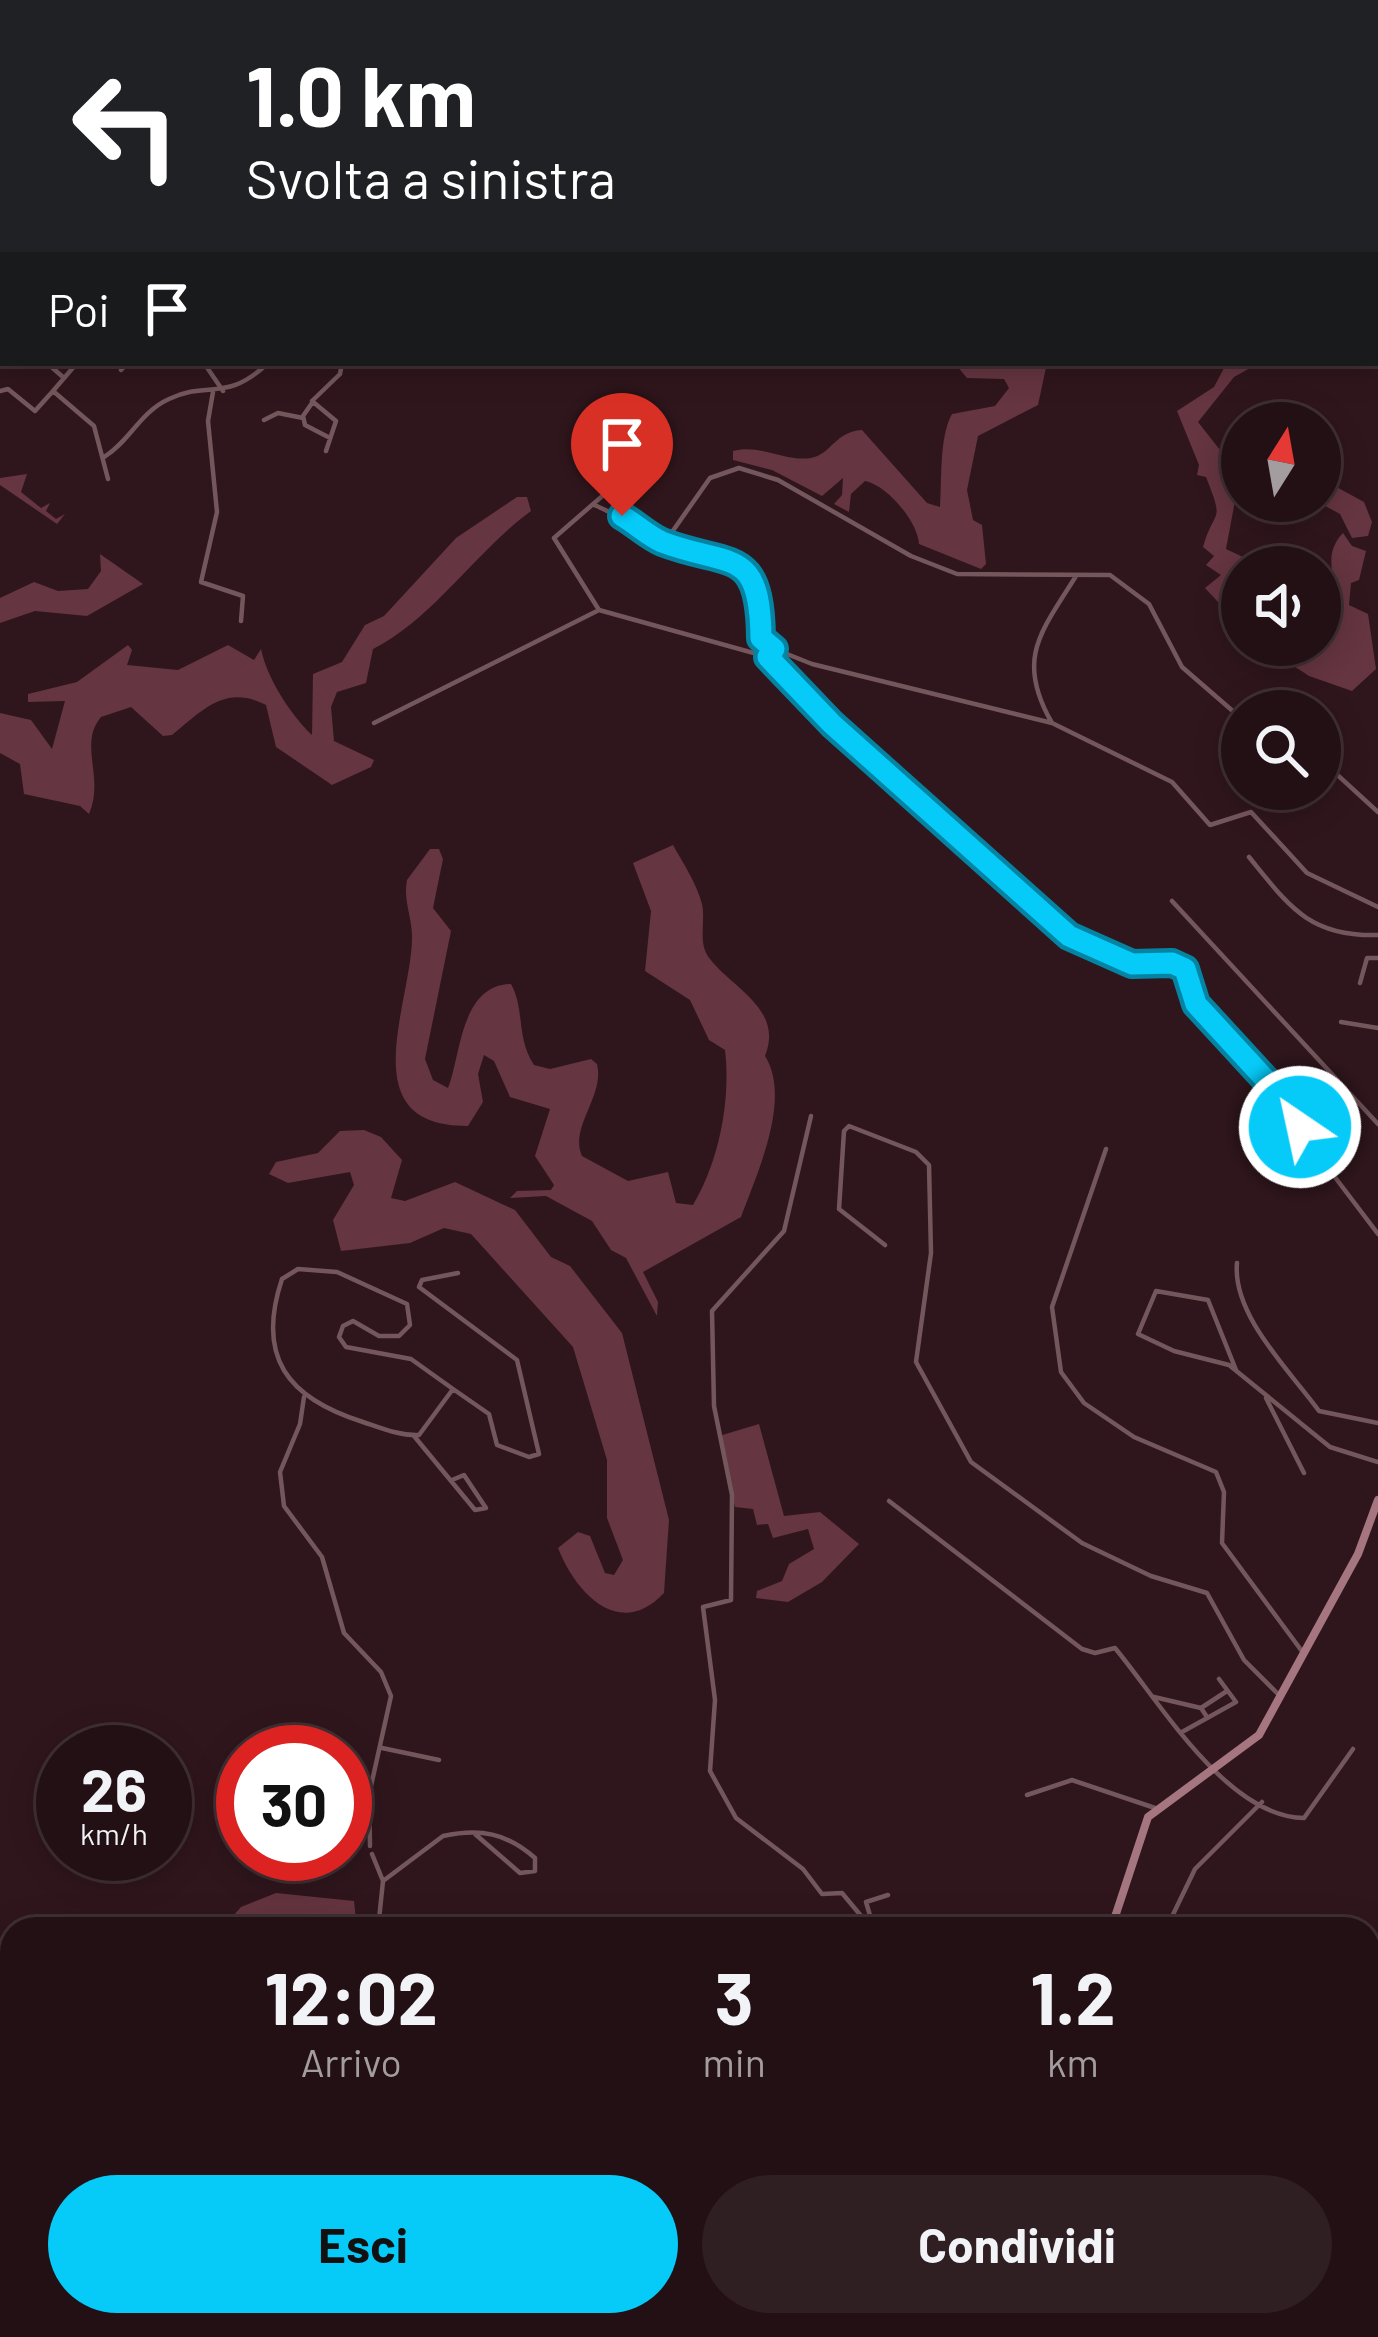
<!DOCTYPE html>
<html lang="it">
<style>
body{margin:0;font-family:Barlow,sans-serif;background:#2f1e22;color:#f1f3f6;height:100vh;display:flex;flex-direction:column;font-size:45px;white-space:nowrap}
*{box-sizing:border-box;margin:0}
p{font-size:39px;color:#a39da0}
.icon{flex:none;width:66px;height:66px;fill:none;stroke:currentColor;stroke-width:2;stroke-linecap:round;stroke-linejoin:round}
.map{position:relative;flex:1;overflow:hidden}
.details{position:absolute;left:0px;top:1917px;width:1380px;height:420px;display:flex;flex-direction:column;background:#231015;border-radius:36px 36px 0 0;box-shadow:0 6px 30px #0003,0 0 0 3px #403034}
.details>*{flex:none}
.top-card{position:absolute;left:0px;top:0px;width:1380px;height:366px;box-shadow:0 6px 30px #0003,0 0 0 3px #403034;background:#202124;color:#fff;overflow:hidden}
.needle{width:78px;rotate:11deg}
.tools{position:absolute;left:1221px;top:402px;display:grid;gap:24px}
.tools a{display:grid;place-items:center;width:120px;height:120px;border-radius:50%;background:#231015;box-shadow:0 6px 30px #0003,0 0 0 3px #403034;font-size:60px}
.speed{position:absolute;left:36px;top:1725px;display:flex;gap:24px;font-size:60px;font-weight:700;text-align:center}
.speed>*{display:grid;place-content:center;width:156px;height:156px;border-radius:50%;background:#231015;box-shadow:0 6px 30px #0003,0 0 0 3px #403034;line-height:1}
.speed small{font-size:30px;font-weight:400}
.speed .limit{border:18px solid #d22;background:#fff;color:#111}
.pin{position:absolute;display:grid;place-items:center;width:102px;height:102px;color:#fff;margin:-123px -51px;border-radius:50% 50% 50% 0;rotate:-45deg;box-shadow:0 0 12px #0007}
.pin .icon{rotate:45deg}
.me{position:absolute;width:132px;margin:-66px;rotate:326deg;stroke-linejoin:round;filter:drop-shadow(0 0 9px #0008)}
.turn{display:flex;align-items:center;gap:42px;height:252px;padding:0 48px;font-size:54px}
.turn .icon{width:156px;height:156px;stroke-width:2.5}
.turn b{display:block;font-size:84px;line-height:102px}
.then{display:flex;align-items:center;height:114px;padding:0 48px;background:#0003;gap:24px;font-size:45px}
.eta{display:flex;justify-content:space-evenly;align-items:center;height:204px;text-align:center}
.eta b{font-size:72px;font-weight:700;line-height:84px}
.button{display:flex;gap:24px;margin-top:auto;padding:24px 48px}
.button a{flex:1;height:138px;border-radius:72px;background:#06cbf9;color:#111;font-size:48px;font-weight:700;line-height:138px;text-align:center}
.button a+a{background:#2f1e22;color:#f1f3f6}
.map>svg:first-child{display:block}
.built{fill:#3c1d25}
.green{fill:#653541}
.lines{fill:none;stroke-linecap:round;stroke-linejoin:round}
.stream{stroke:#00495c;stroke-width:3}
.street{stroke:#74575d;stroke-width:4.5}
.secondary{stroke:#a57680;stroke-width:8}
.route-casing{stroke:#0484a2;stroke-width:30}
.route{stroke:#06cbf9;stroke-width:21}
</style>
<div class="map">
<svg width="1378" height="2337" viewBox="0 0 1378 2337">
<rect width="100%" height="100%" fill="#2f161c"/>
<!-- built -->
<path class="built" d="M1368 2063 1378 2069V2189L1368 2183Z"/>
<!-- green -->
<path class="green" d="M938 363H1047L1038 405 978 436 967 490 973 520 982 525 986 564 981 569 919 544C918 522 887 485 865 481L851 494 849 512 834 504 842 495 843 478 822 496 772 470 733 460V451C761 444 785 462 811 458 832 454 834 432 862 430L927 503 940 507C942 481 939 437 952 414L995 406 1009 388 1004 379 967 378 957 366Z
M1219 363 1252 367 1234 377 1198 422 1220 450 1225 480 1235 501 1226 549 1264 567H1242V628L1205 588 1221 575 1206 565 1214 556 1203 547C1215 506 1225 525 1206 477L1197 475 1199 465 1177 411 1214 387 1224 368Z
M27 474 21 492 41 508 50 503 46 511 56 519 65 514 57 524 0 485V478Z
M1320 478 1364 502 1372 522 1368 536 1352 538 1340 514 1316 501Z
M517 497H527L531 511C475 552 434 618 373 649L366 683 337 692 331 707 334 741 374 760 371 767 332 785 276 747 266 705C225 684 203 710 172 735L163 736 131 707 101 717C78 744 105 778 89 814L80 806 24 794 20 764 0 753V713L31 720 52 749 65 701 28 702V694L77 682 128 645 132 650 127 665 178 670 228 645 254 660 261 649C267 678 290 714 312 735L313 674 342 662 365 625 384 616 456 538Z
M1343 533 1352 546 1366 551 1359 580 1351 583 1349 605 1368 614 1376 669 1352 691 1309 676 1262 645H1320L1326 638 1321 603 1327 597 1336 605C1337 578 1321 556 1343 533Z
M100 554 143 584 87 616 35 611 0 623V598L34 582 58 591 88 589 101 571Z
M673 845C683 863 697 884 702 904 706 922 697 944 710 959 732 988 784 1009 765 1056 792 1099 757 1173 741 1217L643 1272 658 1302 657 1316 626 1258 611 1250 592 1221 546 1196 510 1198 517 1191 551 1190 554 1185 535 1156 550 1109 510 1097 494 1061 484 1055 478 1074 483 1102 468 1126C349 1127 413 1001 412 936 412 917 403 900 407 880L430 849H439L443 859 433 908 451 931 425 1059 433 1080 448 1088C461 1056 460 985 511 984 525 1009 516 1038 534 1065L550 1069 591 1059 597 1064C605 1096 569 1127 582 1156L628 1181 668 1172 676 1203 693 1205C719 1162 731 1100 725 1050L709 1040 690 1000 645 971 651 911 633 863Z
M364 1130 381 1137 402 1160 391 1198 405 1201 455 1182 515 1210 551 1257 570 1266 622 1333 669 1520 664 1593C620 1640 576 1594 558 1548L578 1532 590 1536 605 1573 614 1575 623 1560 607 1518V1460L573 1347 471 1234 444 1228 410 1243 341 1251 333 1220 354 1185 350 1172 288 1183 269 1174 276 1162 318 1153 340 1131Z
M759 1424 784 1516 820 1512 859 1544 822 1582 788 1602 756 1598 757 1591 782 1581 789 1564 814 1549 808 1529 773 1538 768 1524 757 1525 753 1509 735 1507 719 1436Z
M276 1893 354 1901 357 1929H221L241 1907Z
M12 1984V2053L0 2049V1990Z
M12 2067V2209L0 2208V2076Z
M1378 2192V2337H1276L1284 2325H1368V2207Z
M107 2325H205L214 2337H107Z
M482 2325H539L544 2337H474Z"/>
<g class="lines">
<!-- stream -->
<path class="stream" d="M1368 2241 1378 2226
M221 2325 231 2337
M1300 2337 1309 2325"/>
<!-- street -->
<path class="street" d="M0 3 2 0
M515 3 518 0
M47 363 64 378
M77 363 53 391 94 426 108 479
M204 363 223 391
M121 370 128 363
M0 391 8 389 35 411 53 391
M213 392 208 421 217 512 201 582 243 596 241 621
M312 403 303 416 305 425 330 438
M264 420 278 413 303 418
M326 451 336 421 312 401 340 374 342 363
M104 457C129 442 140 412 169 399 209 380 226 403 268 363
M594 505C619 514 640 534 664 542 702 555 732 555 759 589L761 637 772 648 812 664 1052 723 1172 782 1210 825 1251 812 1307 873 1378 907
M665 542 710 478 739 468 778 480 911 556 957 574 1110 575 1149 604 1182 667 1242 719
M599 610 554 538 638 465
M374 723 599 610 768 657 832 724 1069 936 1132 964 1170 963 1185 969 1196 1003 1292 1108 1306 1139 1378 1234
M1052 723C1015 659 1041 632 1076 576
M1320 759 1378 812
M1249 857C1289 906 1309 937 1378 935
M1172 901 1378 1124
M1360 983 1367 958H1378
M1341 1022 1378 1028
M811 1116 784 1231 712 1311 714 1406 732 1495 731 1600 703 1607 715 1700 710 1771 736 1818 803 1869 822 1894 842 1893 872 1929
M1106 1149 1052 1307 1061 1372 1084 1403 1134 1437 1216 1472 1224 1492 1222 1543 1304 1654
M885 1245 839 1209 844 1131 849 1126 916 1152 929 1165 931 1253 916 1362 971 1462 1082 1543 1151 1576 1207 1593 1244 1660 1281 1697
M1237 1263C1232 1315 1290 1371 1319 1411L1378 1423
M298 1269 337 1272 407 1304 410 1325 399 1336H379L353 1321 343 1326 339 1337 346 1347 411 1359 453 1389 419 1435C400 1436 381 1428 363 1422 287 1398 256 1357 282 1279Z
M1236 1370 1208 1300 1156 1291 1138 1334 1174 1351 1229 1365 1330 1447 1378 1462
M453 1389 489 1414 497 1445 529 1457 539 1454 517 1360 419 1287 422 1280 458 1273
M304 1397 300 1424 280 1472 284 1506 322 1557 344 1633 381 1672 391 1696 369 1795 370 1846
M1266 1398 1304 1473
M414 1436 475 1510 486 1508 464 1475 452 1480
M889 1501 1082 1649 1095 1653 1115 1648C1160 1702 1227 1817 1304 1818L1353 1749
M1154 1697 1201 1708 1207 1717
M1201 1708 1227 1691
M1182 1732 1236 1702 1219 1679
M382 1748 439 1760
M1027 1795 1072 1780 1155 1808
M372 1854 383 1881
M1114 1914 1140 1929
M378 1929 383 1881 443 1836C480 1828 507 1833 535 1858V1871L520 1873 475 1834
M874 1929 866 1902 888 1895
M1166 1929 1195 1869 1262 1802
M549 2325 555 2337
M682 2325 689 2337
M594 2337 602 2325"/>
<!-- secondary -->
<path class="secondary" d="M1187 0 1189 3
M1377 306 1378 307
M1111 1929 1148 1817 1259 1735 1358 1554 1378 1500
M816 2337 830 2325"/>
</g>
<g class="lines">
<!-- route casing -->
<g class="route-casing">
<path id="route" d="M622 516C636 524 648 536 662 542 730 568 760 545 761 638L774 649 768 657 832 724 1069 936 1132 964 1172 963 1185 969 1196 1004 1289 1105 1300 1127"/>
</g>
<!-- route -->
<use href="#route" class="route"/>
</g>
</svg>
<div class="tools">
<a><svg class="needle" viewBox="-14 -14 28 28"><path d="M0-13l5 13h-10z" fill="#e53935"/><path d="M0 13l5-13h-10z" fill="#a39da0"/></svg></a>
<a><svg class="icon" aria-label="sound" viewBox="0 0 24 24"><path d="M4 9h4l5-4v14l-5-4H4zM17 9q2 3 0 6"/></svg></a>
<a><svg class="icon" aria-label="search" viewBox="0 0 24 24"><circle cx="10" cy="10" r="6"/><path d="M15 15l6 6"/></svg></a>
</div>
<div class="speed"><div>26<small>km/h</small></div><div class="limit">30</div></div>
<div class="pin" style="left:622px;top:516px;background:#d93025"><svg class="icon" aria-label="arrive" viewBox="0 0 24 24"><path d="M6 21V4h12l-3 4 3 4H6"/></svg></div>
<svg class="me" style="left:1300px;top:1127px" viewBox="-20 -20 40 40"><circle r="17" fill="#06cbf9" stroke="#fff" stroke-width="3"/><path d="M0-11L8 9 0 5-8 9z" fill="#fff"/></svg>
<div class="top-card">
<div class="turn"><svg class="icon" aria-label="left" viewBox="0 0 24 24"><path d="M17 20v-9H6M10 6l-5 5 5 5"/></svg><div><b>1.0 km</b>Svolta a sinistra</div></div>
<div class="then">Poi<svg class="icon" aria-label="arrive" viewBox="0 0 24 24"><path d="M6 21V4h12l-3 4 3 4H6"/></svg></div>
</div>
<section class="details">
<div class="eta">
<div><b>12:02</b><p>Arrivo</p></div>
<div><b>3</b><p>min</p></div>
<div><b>1.2</b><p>km</p></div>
</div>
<div class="button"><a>Esci</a><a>Condividi</a></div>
</section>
</div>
